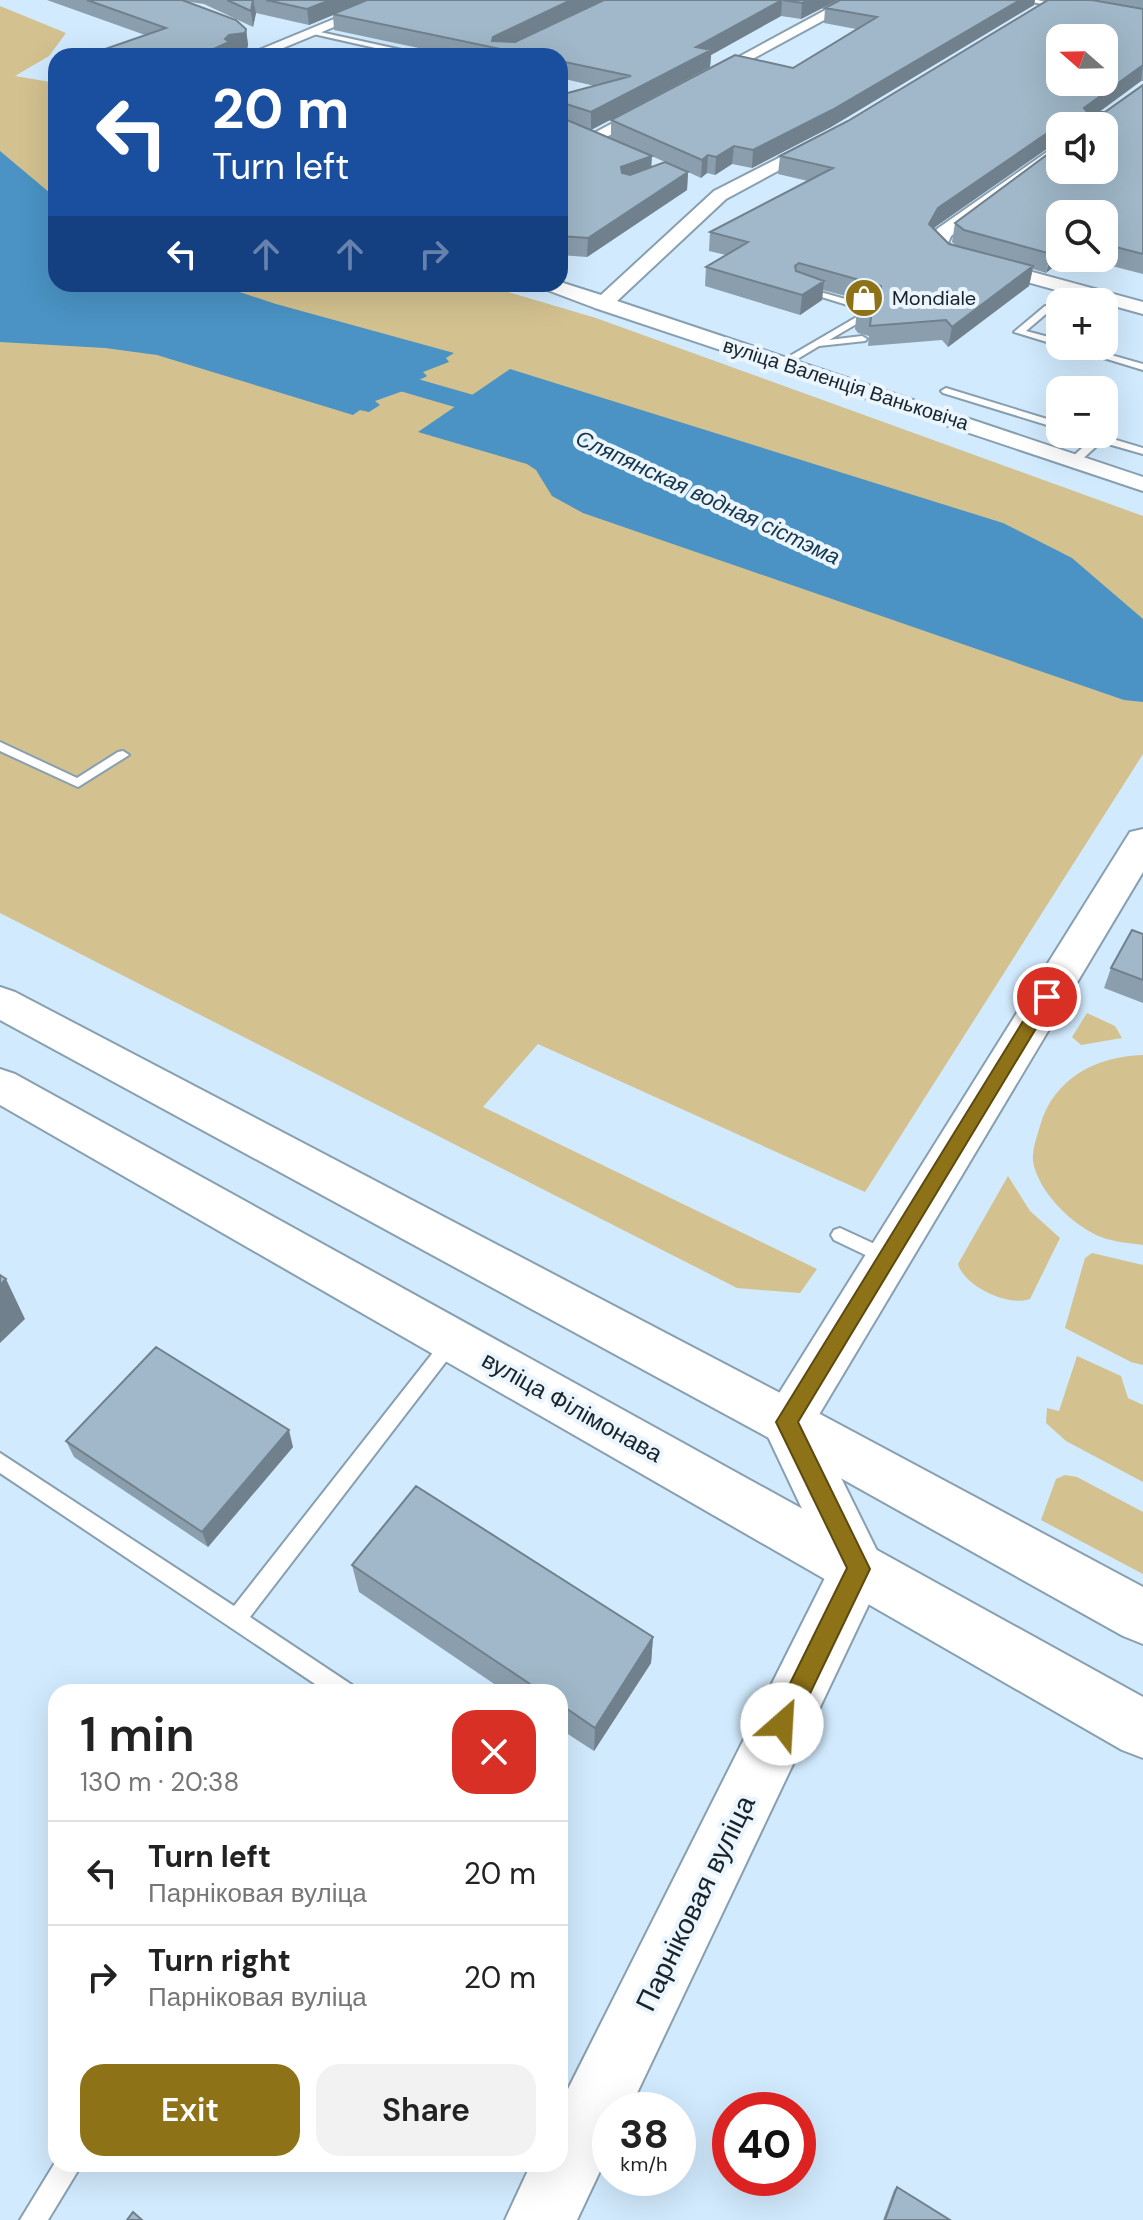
<!DOCTYPE html>
<meta charset="utf-8">
<style>
body{margin:0;font-family:"DM Sans",sans-serif;background:#f2f2f2;color:#222;height:100vh;display:flex;flex-direction:column;font-size:30px;white-space:nowrap}
*{box-sizing:border-box;margin:0}
p{font-size:26px;color:#767676}
.icon{flex:none;width:44px;height:44px;fill:none;stroke:currentColor;stroke-width:2;stroke-linecap:round;stroke-linejoin:round}
.map{position:relative;flex:1;overflow:hidden}
.drawer{position:absolute;left:48px;top:1684px;width:520px;height:488px;display:flex;flex-direction:column;background:#fff;border-radius:24px;box-shadow:0 8px 32px #0002}
.drawer>*{flex:none}
.top-card{position:absolute;left:48px;top:48px;width:520px;height:244px;border-radius:24px;box-shadow:0 8px 32px #0002;background:#1a4fa0;color:#fff;overflow:hidden}
.needle{width:52px;rotate:290deg}
.controls{position:absolute;left:1046px;top:24px;display:grid;gap:16px}
.controls a{display:grid;place-items:center;width:72px;height:72px;border-radius:16px;background:#fff;box-shadow:0 8px 32px #0002;font-size:40px}
.speed{position:absolute;left:592px;top:2092px;display:flex;gap:16px;font-size:40px;font-weight:700;text-align:center}
.speed>*{display:grid;place-content:center;width:104px;height:104px;border-radius:50%;background:#fff;box-shadow:0 8px 32px #0002;line-height:1}
.speed small{font-size:20px;font-weight:400}
.speed .limit{border:12px solid #d22;background:#fff;color:#111}
.pin{position:absolute;display:grid;place-items:center;width:68px;height:68px;color:#fff;margin:-34px;border:4px solid #fff;border-radius:50%;box-shadow:0 2px 8px #0007}
.me{position:absolute;width:88px;margin:-44px;rotate:26deg;stroke-linejoin:round;filter:drop-shadow(0 0 6px #0008)}
.turn{display:flex;align-items:center;gap:28px;height:168px;padding:0 32px;font-size:36px}
.turn .icon{width:104px;height:104px;stroke-width:2.5}
.turn b{display:block;font-size:56px;line-height:68px}
.lanes{display:flex;align-items:center;height:76px;padding:0 32px;background:#0003;justify-content:center;gap:40px;direction:ltr}
.lanes .off{opacity:.35}
.round{display:grid;place-items:center;flex:none;width:84px;height:84px;border-radius:24px;background:#f2f2f2}
.summary{display:flex;align-items:center;justify-content:space-between;height:136px;padding:0 32px}
h1{font-size:48px;font-weight:600;line-height:60px}
.cta{display:flex;gap:16px;margin-top:auto;padding:16px 32px}
.cta a{flex:1;height:92px;border-radius:24px;background:#8e7217;color:#fff;font-size:32px;font-weight:600;line-height:92px;text-align:center}
.cta a+a{background:#f2f2f2;color:#222}
ul{padding:0;list-style:none}
li{display:flex;align-items:center;gap:24px;height:104px;padding:0 32px;border-top:2px solid #e0e0e0}
li div{flex:1}
li b{display:block;font-size:30px}
li em{font-style:normal}
.map>svg:first-child{display:block}
.green{fill:#d3c18f}
.water{fill:#4a93c4}
.lines{fill:none;stroke-linecap:round;stroke-linejoin:round}
.canal{fill:#4a93c4;fill-rule:evenodd}
.lane-casing{stroke:#889fb0;stroke-width:4}
.street-casing{stroke:#889fb0;stroke-width:4}
.secondary-casing{stroke:#889fb0;stroke-width:4}
.primary-casing{stroke:#889fb0;stroke-width:4}
.lane{fill:#fff;fill-rule:evenodd}
.street{fill:#fff;fill-rule:evenodd}
.secondary{fill:#fff;fill-rule:evenodd}
.primary{fill:#fff;fill-rule:evenodd}
.wall{fill:#8a9ead;fill-rule:evenodd}
.shaded-wall{fill:#70818d}
.building{fill:#a0b8c9;stroke:#70818d;stroke-width:2;fill-rule:evenodd}
.route{fill:#8e7217;stroke:#5c4a0f;stroke-width:2}
.labels{text-anchor:middle;stroke-width:8;stroke-linejoin:round;paint-order:stroke}
.far-poi-label{font-size:20px;fill:#192329;stroke:#ebf5fd;text-anchor:start}
.far-street-label{font-size:20px;fill:#192329;stroke:#ebf5fd}
.far-water-label{font-size:22px;font-style:italic;fill:#14354a;stroke:#ebf5fd}
.street-label{font-size:24px;fill:#192329;stroke:#ebf5fd}
.near-street-label{font-size:28px;fill:#192329;stroke:#ebf5fd}
</style>
<div class="map">
<svg width="1143" height="2220" viewBox="0 0 1143 2220">
<rect width="100%" height="100%" fill="#d1eafd"/>
<!-- green -->
<path class="green" d="M0 6 66 33 49 56 15 76 56 83V284H481L596 318 1143 516V754L865 1192 538 1044 483 1107 817 1269 800 1293 737 1288 0 913Z
M1087 1013 1115 1026 1122 1038 1081 1045 1072 1037Z
M1143 1055V1245C1129 1243 1114 1242 1101 1237 1073 1226 1038 1192 1033 1161 1032 1150 1037 1136 1040 1126 1053 1079 1096 1056 1143 1055Z
M1008 1176 1030 1211 1060 1238 1030 1299C1008 1307 964 1286 958 1264Z
M1092 1253 1143 1265V1365L1131 1362 1065 1328 1085 1258Z
M1077 1356 1121 1376 1128 1398 1143 1405V1482L1066 1441 1046 1423 1047 1408 1059 1411Z
M1065 1475 1077 1477 1143 1512V1574L1041 1520 1056 1479Z"/>
<!-- water -->
<path class="water" d="M0 151 56 198V284H215L276 304 454 353 446 358 449 362 423 372 427 376C417 382 409 381 399 387L403 391 375 401 380 405 369 412 360 410 353 415 157 355 105 348 0 342Z
M510 369 1003 523 1072 558 1143 619V702L1124 700 583 513 552 496 536 470 527 464 418 432Z"/>
<g class="lines">
<!-- canal -->
<path class="canal" d="M345 358 533 412 537 418 533 424 523 427 335 372 331 366 335 360Z"/>
<!-- lane casing -->
<g class="lane-casing">
<path id="lane" d="M1022 0H1037L1065 6 1062 8Z
M311 30 420 54 423 56H411L309 33Z
M268 49 266 52 230 56 233 54Z
M799 286 877 308V312L829 340 862 336 867 339 865 341 819 346 789 364H783V360L867 311 799 290Z
M1045 306 1053 308 1026 331 1060 340V346L1014 332Z
M1064 346H1079L1143 364V370Z
M946 388 1060 423V429L943 393 941 391Z
M1080 434H1096L1143 448V454L1101 442 1078 463H1070V459L1092 439Z
M0 742 77 778 118 752 123 751 129 755 78 787 0 751Z
M840 1228 892 1252 895 1257 892 1262 886 1264 880 1262 834 1240 831 1235 834 1230Z
M452 1333 458 1336 461 1341 458 1346 250 1617 352 1685 356 1692H327L0 1473V1453L234 1606 446 1336Z
M56 2161V2164H82L48 2220H20Z"/>
</g>
<!-- street casing -->
<g class="street-casing">
<path id="street" d="M380 0H399L271 53 266 54 259 50Z
M844 0H861L710 82H700L698 79Z
M652 102 660 107 657 110 597 142 591 144 583 139Z
M818 138 824 140V146L726 199 617 301 1143 477V491L595 308 542 288 540 284H560V282L601 295 714 191Z
M1060 143V156L951 236 948 243 959 252 1143 302V314L947 260 929 244 937 229Z"/>
</g>
<!-- secondary casing -->
<g class="secondary-casing">
<path id="secondary" d="M1143 829V872L814 1423 886 1569 877 1587 629 2110H610V2150L577 2220H505L531 2164H560V2105L830 1568 761 1422 1130 832Z"/>
</g>
<!-- primary casing -->
<g class="primary-casing">
<path id="primary" d="M0 987 15 992 805 1406 1143 1587V1644L1123 1636 769 1438 0 1020Z
M0 1069 15 1074 1143 1697V1758L1122 1750 0 1105Z"/>
</g>
<!-- lane -->
<use href="#lane" class="lane"/>
<!-- street -->
<use href="#street" class="street"/>
<!-- secondary -->
<use href="#secondary" class="secondary"/>
<!-- primary -->
<use href="#primary" class="primary"/>
</g>
<!-- wall -->
<path class="wall" d="M47 0H838L801 19 781 16 711 55 710 67 591 130 651 167 665 162 611 138V120L793 68 856 29 824 23 825 8 840 0H1035L1034 5 831 127 752 168 732 164 715 175 707 173 701 178 688 172 687 190 587 257 560 255V95L595 86 560 78V56H456L334 30 333 15 309 25 256 13 253 27 204 4 184 1 246 29 248 45 247 49 231 52V56H109L108 48 145 35Z
M1048 0H1143V81H1141L1099 112H1105L1143 85V274L1081 258H1104V214H1060L1046 273 1033 269 1029 286 948 347 942 340 868 346 869 336 858 333 855 329 857 309 868 302 823 290 822 300 800 315 705 286 706 267 726 255 709 251 710 232 808 181 778 174 780 156 848 121ZM1060 126H1104L955 223 952 242 956 246 949 244 934 229 935 227 1058 141H1060Z
M1143 934V1003L1104 988 1111 968Z
M66 1441 293 1447 208 1547 74 1457Z
M352 1565 653 1637 651 1663 594 1751 560 1729V1692H506L359 1592Z
M897 2187 950 2220H883L894 2190Z"/>
<!-- shaded-wall -->
<path class="shaded-wall" d="M253 0 256 13 253 27 251 11Z
M330 0H372L333 14V15L309 25 307 9Z
M571 0H604L502 49 492 47 493 37Z
M782 0 781 16 711 55 710 67 591 130V112L696 47Z
M809 0H838L801 19 802 3Z
M1020 0H1035L1034 5 831 127 752 168 753 150Z
M246 29 248 45 247 49 231 52V56H198L225 39 229 35Z
M1143 65 1141 81 1080 126 1084 108Z
M1062 123 1061 126H1060L1058 141 935 227 926 243 929 224 938 208Z
M734 146 732 164 715 175 716 157Z
M708 155 707 173 701 178 702 160Z
M652 156 651 174 621 185V167Z
M688 172 687 190 587 257 588 238Z
M1060 246V258H1065L1046 273 1051 254Z
M1033 266 1029 286 948 347 952 327Z
M824 281 822 300 800 315 802 295Z
M6 1279 25 1319 0 1343V1285Z
M289 1430 293 1447 208 1547 202 1532Z
M653 1637 651 1663 594 1751 595 1728Z
M343 2164H352L348 2171 343 2165Z"/>
<!-- building -->
<path class="building" d="M87 0H182L236 20 246 29 245 33 229 35 225 39 229 42 198 56H144L108 48 166 28Z
M227 0H253L251 11Z
M266 0H330L307 9Z
M367 0H571L493 37 492 41 515 42 604 0H782L696 47 711 50 591 112 560 102V95L631 76 560 61V56H534L333 14Z
M783 0H809L802 3Z
M840 0H1020L832 110 753 150 734 146 716 157 708 155 702 160 611 120 735 55 793 68 877 17 825 8Z
M1048 0H1092L1143 9V65L1084 108 1087 112H1105L1143 85V254L1104 244V214H1060V246L1051 254 964 230 955 223 1060 145V170H1104V126H1067L1062 123 938 208 929 224 949 244 1033 266 952 327 946 320 870 326 871 317 861 314 857 309 881 295V286L799 263 795 266 796 271 824 281 802 295 706 267 748 242 710 232 833 168 780 156 848 121ZM1060 38H1104V82H1060Z
M560 117 652 156 621 167 622 173 630 175 665 162 688 172 588 238 560 236Z
M1132 930 1143 934V980L1111 968Z
M0 1275 6 1279 0 1285Z
M156 1347 289 1430 202 1532 66 1441Z
M416 1486 653 1637 595 1728 560 1704V1692H542L352 1565Z
M897 2187 950 2220H885Z
M133 2212 142 2220H127Z"/>
<!-- route -->
<path class="route" d="M1047 991 1055 997 798 1422 870 1569 791 1733 782 1736 774 1733 770 1724 847 1568 776 1422 1041 992Z"/>
<!-- icons -->
<defs>
<g id="shop-disc" transform="scale(2)"><circle r="9.5" fill="#8e7217" stroke="#ebf5fd"/><path d="M-5-2.5h2.3a2.7 3.5 0 0 1 5.4 0H5L5.5 6h-11ZM-1.5-2.5h3a1.5 2.3 0 0 0-3 0Z" fill="#fff"/></g>
</defs>
<g fill-rule="evenodd">
<use href="#shop-disc" x="864" y="298"/>
</g>
<g class="labels">
<!-- far-poi labels -->
<g class="far-poi-label">
<text x="892" y="305">Mondiale</text>
</g>
<!-- far-street labels -->
<g class="far-street-label">
<text transform="translate(846 384) rotate(18)" y="7">вуліца Валенція Ваньковіча</text>
</g>
<!-- far-water labels -->
<g class="far-water-label">
<text transform="translate(708 497) rotate(25)" y="8">Сляпянская водная сістэма</text>
</g>
<!-- street labels -->
<g class="street-label">
<text transform="translate(572 1407) rotate(29)" y="8">вуліца Філімонава</text>
</g>
<!-- near-street labels -->
<g class="near-street-label">
<text transform="translate(695 1903) rotate(-64)" y="10">Парніковая вуліца</text>
</g>
</g>
</svg>
<div class="controls">
<a><svg class="needle" viewBox="-14 -14 28 28"><path d="M0-13l5 13h-10z" fill="#e53935"/><path d="M0 13l5-13h-10z" fill="#767676"/></svg></a>
<a><svg class="icon" aria-label="sound" viewBox="0 0 24 24"><path d="M4 9h4l5-4v14l-5-4H4zM17 9q2 3 0 6"/></svg></a>
<a><svg class="icon" aria-label="search" viewBox="0 0 24 24"><circle cx="10" cy="10" r="6"/><path d="M15 15l6 6"/></svg></a>
<a>+</a>
<a>−</a>
</div>
<div class="speed"><div>38<small>km/h</small></div><div class="limit">40</div></div>
<div class="pin" style="left:1047px;top:997px;background:#d93025"><svg class="icon" aria-label="arrive" viewBox="0 0 24 24"><path d="M6 21V4h12l-3 4 3 4H6"/></svg></div>
<svg class="me" style="left:782px;top:1724px" viewBox="-20 -20 40 40"><circle r="19" fill="#fff"/><path d="M0-13L10 11 0 6-10 11z" fill="#8e7217"/></svg>
<div class="top-card">
<div class="turn"><svg class="icon" aria-label="left" viewBox="0 0 24 24"><path d="M17 20v-9H6M10 6l-5 5 5 5"/></svg><div><b>20 m</b>Turn left</div></div>
<div class="lanes"><svg class="icon" aria-label="left" viewBox="0 0 24 24"><path d="M17 20v-9H6M10 6l-5 5 5 5"/></svg><svg class="icon off" aria-label="ahead" viewBox="0 0 24 24"><path d="M12 20V5M6 11l6-6 6 6"/></svg><svg class="icon off" aria-label="ahead" viewBox="0 0 24 24"><path d="M12 20V5M6 11l6-6 6 6"/></svg><svg class="icon off" aria-label="right" viewBox="0 0 24 24"><path d="M7 20v-9h11M14 6l5 5-5 5"/></svg></div>
</div>
<section class="drawer">
<div class="summary"><div><h1>1 min</h1><p>130 m · 20:38</p></div><a class="round" style="background:#d93025;color:#fff"><svg class="icon" aria-label="close" viewBox="0 0 24 24"><path d="M6 6l12 12M18 6L6 18"/></svg></a></div>
<ul>
<li><svg class="icon" aria-label="left" viewBox="0 0 24 24"><path d="M17 20v-9H6M10 6l-5 5 5 5"/></svg><div><b>Turn left</b><p>Парніковая вуліца</p></div><em>20 m</em></li>
<li><svg class="icon" aria-label="right" viewBox="0 0 24 24"><path d="M7 20v-9h11M14 6l5 5-5 5"/></svg><div><b>Turn right</b><p>Парніковая вуліца</p></div><em>20 m</em></li>
</ul>
<div class="cta"><a>Exit</a><a>Share</a></div>
</section>
</div>
